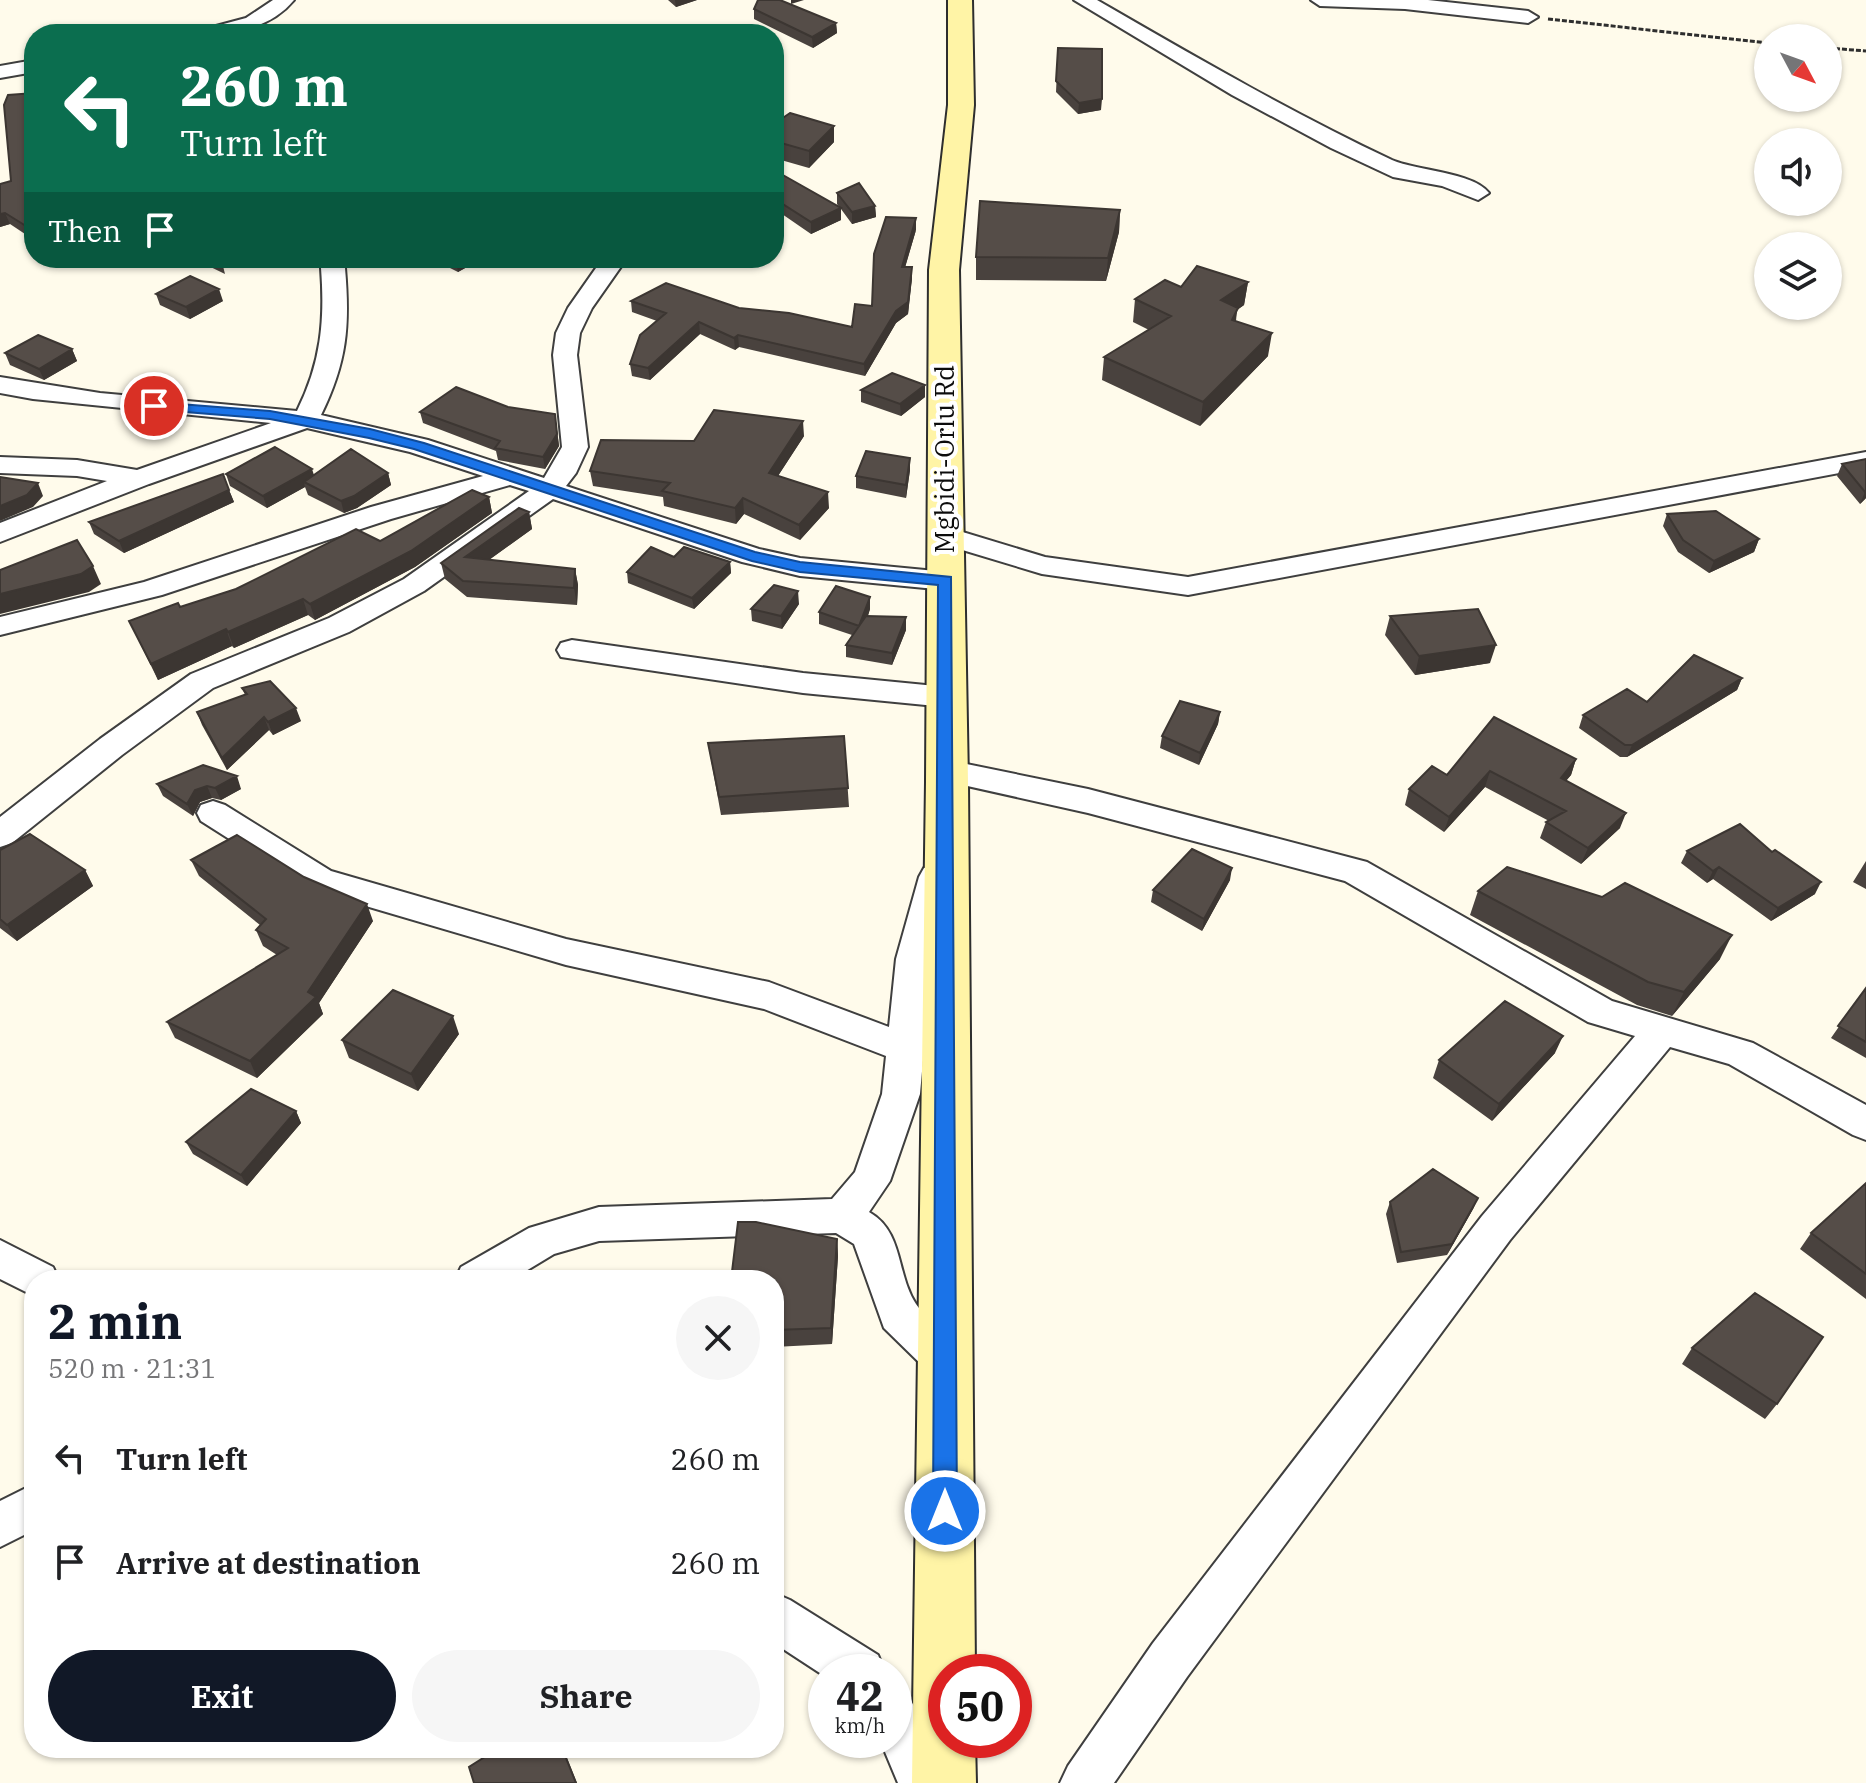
<!DOCTYPE html>
<meta charset="utf-8">
<style>
body{margin:0;font-family:"IBM Plex Serif",serif;background:#f6f6f6;color:#202124;height:100vh;display:flex;flex-direction:column;font-size:30px;white-space:nowrap}
*{box-sizing:border-box;margin:0}
p{font-size:26px;color:#757577}
.icon{flex:none;width:44px;height:44px;fill:none;stroke:currentColor;stroke-width:2;stroke-linecap:round;stroke-linejoin:round}
.map{position:relative;flex:1;overflow:hidden}
.sheet{position:absolute;left:24px;top:1270px;width:760px;height:488px;display:flex;flex-direction:column;background:#fff;border-radius:32px;box-shadow:0 2px 6px #0004}
.sheet>*{flex:none}
.hud{position:absolute;left:24px;top:24px;width:760px;height:244px;border-radius:32px;box-shadow:0 2px 6px #0004;background:#0b6e4f;color:#fff;overflow:hidden}
.needle{width:52px;rotate:131deg}
.controls{position:absolute;left:1754px;top:24px;display:grid;gap:16px}
.controls a{display:grid;place-items:center;width:88px;height:88px;border-radius:50%;background:#fff;box-shadow:0 2px 6px #0004;font-size:40px}
.speed{position:absolute;left:808px;top:1654px;display:flex;gap:16px;font-size:40px;font-weight:700;text-align:center}
.speed>*{display:grid;place-content:center;width:104px;height:104px;border-radius:50%;background:#fff;box-shadow:0 2px 6px #0004;line-height:1}
.speed small{font-size:20px;font-weight:400}
.speed .limit{border:12px solid #d22;background:#fff;color:#111}
.pin{position:absolute;display:grid;place-items:center;width:68px;height:68px;color:#fff;margin:-34px;border:4px solid #fff;border-radius:50%;box-shadow:0 2px 8px #0007}
.me{position:absolute;width:88px;margin:-44px;rotate:0deg;stroke-linejoin:round;filter:drop-shadow(0 0 6px #0008)}
.turn{display:flex;align-items:center;gap:28px;height:168px;padding:0 24px;font-size:36px}
.turn .icon{width:104px;height:104px;stroke-width:2.5}
.turn b{display:block;font-size:56px;line-height:68px}
.then{display:flex;align-items:center;height:76px;padding:0 24px;background:#0003;gap:16px;font-size:30px}
.round{display:grid;place-items:center;flex:none;width:84px;height:84px;border-radius:42px;background:#f6f6f6}
.overview{display:flex;align-items:center;justify-content:space-between;height:136px;padding:0 24px}
h1{font-size:48px;font-weight:700;line-height:60px;color:#111827}
.cta{display:flex;gap:16px;margin-top:auto;padding:16px 24px}
.cta a{flex:1;height:92px;border-radius:48px;background:#111827;color:#fff;font-size:32px;font-weight:700;line-height:92px;text-align:center}
.cta a+a{background:#f6f6f6;color:#202124}
ul{padding:0;list-style:none}
li{display:flex;align-items:center;gap:24px;height:104px;padding:0 24px}
li div{flex:1}
li b{display:block;font-size:30px}
li em{font-style:normal}
.map>svg:first-child{display:block}
.lines{fill:none;stroke-linecap:round;stroke-linejoin:round}
.minor-casing{stroke:#3f3f3f;stroke-width:4}
.secondary-casing{stroke:#2e2e2e;stroke-width:4}
.path{stroke:#2e2e2e;stroke-width:3;stroke-dasharray:5 2;stroke-linecap:butt}
.minor{fill:#fff;fill-rule:evenodd}
.secondary{fill:#fff4a6;fill-rule:evenodd}
.wall{fill:#49423e}
.shaded-wall{fill:#3c3632}
.building{fill:#554d48;stroke:#3c3632;stroke-width:2}
.route{fill:#1a73e8;stroke:#114b97;stroke-width:2}
.labels{text-anchor:middle;stroke-width:8;stroke-linejoin:round;paint-order:stroke}
.street-label{font-size:26px;fill:#0c0c0c;stroke:#fff}
</style>
<div class="map">
<svg width="1866" height="1783" viewBox="0 0 1866 1783">
<rect width="100%" height="100%" fill="#fffbeb"/>
<g class="lines">
<!-- minor casing -->
<g class="minor-casing">
<path id="minor" d="M273 0H294C270 29 234 34 198 34L201 30 246 18Z
M1074 0H1097C1194 56 1290 112 1392 160 1417 171 1473 172 1489 193L1478 200 1442 186 1393 177 1331 148 1232 95Z
M1311 0H1428L1528 11 1538 17 1528 23 1405 9 1320 6Z
M34 60V72L0 78V66Z
M603 258H627L592 308 580 333 577 355 588 447 576 473 566 486 759 549 800 558 946 572 956 575 960 581 956 587 946 590 800 576 742 562 553 499 424 591 349 632 213 688 122 755 12 843 0 847V817L100 739 191 674 329 618 404 579 529 491 510 485 391 519 162 595 0 635V617L144 582 371 507 483 476 410 452 307 428 149 484 0 542V523L107 481 77 476 0 473V457L77 460 137 470 271 423 33 399 0 393V377L100 393 297 411C321 363 325 321 321 268L325 263H341L345 268C350 326 347 362 321 415L428 440 544 478 562 447 553 355 556 333 568 308Z
M1866 452V468L1188 595 1042 574 936 542 932 536 936 530 946 527 1045 557 1188 577Z
M572 640 803 673 946 687 957 690 961 697 957 704 946 707 803 693 561 657 557 650 561 643Z
M947 760 1088 789 1367 862 1612 1001 1753 1043 1866 1105V1140L1853 1135 1729 1064 1670 1047 1510 1240 1187 1677 1114 1783H1060L1068 1766 1153 1643 1482 1216 1635 1036 1588 1022 1345 881 1088 813 936 779 931 771 936 763Z
M213 801 225 805 331 871 566 939 769 982 889 1027 896 959 919 877 924 868 936 865 948 868 953 877 932 959 920 1094 890 1181 869 1212C904 1232 896 1274 916 1304 930 1325 955 1335 966 1359L960 1373 945 1378 930 1373 884 1328 854 1244 836 1233 599 1241 554 1254 511 1280H455L461 1267 529 1228 599 1207 832 1199 855 1172 882 1094 886 1056 764 1009 566 965 308 889 201 821 197 813 201 805Z
M0 1240 53 1267 59 1280H34V1296L0 1279Z
M34 1484V1530L0 1547V1501Z
M774 1593 790 1600 878 1655 885 1672H826V1677L774 1643Z
M894 1693 911 1700 948 1783H898L880 1740H894Z"/>
</g>
<!-- secondary casing -->
<g class="secondary-casing">
<path id="secondary" d="M948 0H972L974 105 959 270 968 782 975 1672H946V1740H975L976 1783H912L926 782 929 270 948 105Z"/>
</g>
<!-- path -->
<path class="path" d="M1548 19 1768 43
M1828 48 1866 51"/>
<!-- minor -->
<use href="#minor" class="minor"/>
<!-- secondary -->
<use href="#secondary" class="secondary"/>
</g>
<!-- wall -->
<path class="wall" d="M668 0H697L676 7Z
M754 9 836 23 837 33 813 48 754 19Z
M1058 48 1101 110 1078 114 1056 92Z
M34 93V240L10 224 0 227V184L11 181Z
M774 124 834 126V142L809 168 774 158Z
M774 170 840 208 837 204V193L875 206 876 217 852 224 841 209V220L811 234 782 214 779 216 774 213Z
M1120 210 1119 232 1106 281 976 280V257Z
M916 230 905 267H912V278L908 314 896 323 865 376 739 347 735 350 700 334 650 380 632 376 630 364 657 321 632 312 631 301 739 308 852 327 872 306Z
M192 258H218L222 262 225 274Z
M430 258H483L458 272Z
M1248 282 1244 305 1237 310 1236 321 1268 356 1200 426 1102 380 1104 357 1149 330 1133 322 1135 299Z
M156 294 223 301 190 319 160 305Z
M72 349 77 361 44 380 10 365 5 353Z
M925 385V397L901 416 861 402V390Z
M508 407 555 414 559 446 545 469 498 460 496 451 423 423 420 412Z
M804 436 778 476 829 508 800 540 744 514 736 524 664 506 663 497 593 486 590 471 694 441Z
M1866 459V498L1860 504 1837 476 1842 464Z
M910 470 906 498 856 488V476Z
M388 473 391 485 357 508 344 513 308 495 305 487 267 508 230 486 226 474 314 475Z
M229 490 234 502 124 553 94 534 89 522Z
M489 497 492 513 415 567 315 620 308 615 234 648 232 646 158 680 129 621 180 607 380 541Z
M529 512 532 529 489 560 575 569 578 585 577 605 467 597 445 579 441 563Z
M1667 514 1759 539 1754 552 1709 573 1678 552 1663 526Z
M674 557 730 562 731 573 694 609 628 583 627 572Z
M799 604 782 629 752 621 751 609Z
M870 609 868 616 906 617V630L892 665 846 657V645L852 635 819 624V612Z
M1390 616 1490 663 1415 675 1385 635Z
M1742 678 1737 690 1627 757H1620L1579 728 1583 715 1647 702Z
M242 688 301 721 273 735 269 730 227 770 202 725 197 712 245 695Z
M1220 712 1218 724 1199 765 1160 748 1162 736Z
M844 736 849 807 721 815 708 743Z
M1576 759 1571 775 1566 781 1620 828 1581 864 1540 838 1546 822 1549 821 1485 787 1444 832 1405 805 1409 789 1447 775Z
M203 765 241 789 221 800 212 798 200 802 193 816 163 796 157 784Z
M0 850 85 870 93 886 17 941 0 928Z
M1687 851 1815 894 1771 921 1713 879 1707 883 1681 863Z
M191 860 373 921 319 1003 323 1014 257 1078 175 1038 167 1022 277 955 263 946 256 930 260 925 199 876Z
M1866 861V889L1853 882Z
M1230 880 1202 931 1151 902 1153 890Z
M1478 891 1602 897 1720 959 1672 1016 1637 1005 1470 915Z
M1866 988V1058L1831 1038Z
M459 1034 418 1091 349 1058 342 1040Z
M1555 1053 1492 1121 1433 1078 1439 1060Z
M296 1111 301 1123 247 1186 193 1154 186 1142Z
M1866 1183V1299L1800 1249 1811 1233Z
M1478 1198 1473 1209 1447 1255 1397 1263 1386 1214 1390 1202Z
M837 1239 838 1256 832 1344 774 1347V1280Z
M1692 1348 1777 1404 1765 1419 1682 1364Z"/>
<!-- shaded-wall -->
<path class="shaded-wall" d="M675 0H697L676 7Z
M791 0H804L791 4Z
M836 23 837 33 813 48 812 37Z
M1102 99 1101 110 1078 114 1079 103Z
M834 126V142L809 168V151Z
M781 203 782 214 779 216 778 205Z
M875 206 876 217 852 224V212Z
M841 208V220L811 234V222Z
M1120 210 1119 232 1106 281 1108 258Z
M5 213 10 224 0 227V214Z
M916 218V230L902 278V267Z
M460 258H483L458 272 456 260Z
M912 267V278L908 314 896 323 865 376 864 364Z
M1248 282 1244 305 1237 310 1234 331 1221 300Z
M219 289 223 301 190 319 186 307Z
M699 322 700 334 650 380 648 368Z
M1272 333 1268 356 1200 426 1203 402Z
M738 335 739 347 735 350 734 338Z
M72 349 77 361 44 380 39 369Z
M925 385V397L901 416 900 404Z
M555 414 559 446 545 469 543 457Z
M803 421 804 436 770 488 769 473Z
M910 458V470L906 498V485Z
M312 469 316 481 304 482 305 487 267 508 263 496Z
M388 473 391 485 357 508 344 513 341 501Z
M38 483 43 496 33 507 0 521V506Z
M229 490 234 502 124 553 119 541Z
M1866 491V498L1860 504 1865 492Z
M828 492 829 508 800 540 799 525Z
M489 497 492 513 415 567 315 620 310 604Z
M743 498 744 514 736 524 735 508Z
M529 512 532 529 469 574 465 557Z
M1759 539 1754 552 1709 573 1714 561Z
M730 562 731 573 694 609 692 598Z
M93 566 101 584 89 592 0 614V594Z
M575 569 578 585 577 605 574 588Z
M798 591 799 604 782 629 781 616Z
M870 597V609L860 638 859 626Z
M303 599 308 615 234 648 228 632Z
M906 617V630L892 665V653Z
M226 629 232 646 158 680 151 664Z
M1496 645 1490 663 1415 675 1419 656Z
M1742 678 1737 690 1627 757 1632 745Z
M296 708 301 721 273 735 268 722Z
M1220 712 1218 724 1199 765 1200 753Z
M264 717 269 730 227 770 222 758Z
M1576 759 1571 775 1555 793 1561 778Z
M1490 771 1485 787 1444 832 1449 817Z
M237 776 241 789 221 800 215 788Z
M207 786 212 798 200 802 193 816 187 804 195 790Z
M1626 813 1620 828 1581 864 1588 848Z
M1719 867 1713 879 1707 883 1713 871Z
M1232 868 1230 880 1202 931 1204 919Z
M85 870 93 886 17 941 7 925Z
M1821 882 1815 894 1771 921 1778 908Z
M367 904 373 921 319 1003 323 1014 257 1078 250 1061 308 992Z
M1732 935 1720 959 1672 1016 1684 992Z
M453 1016 459 1034 418 1091 411 1074Z
M1563 1036 1555 1053 1492 1121 1499 1104Z
M296 1111 301 1123 247 1186 241 1175Z
M1478 1198 1473 1209 1447 1255 1452 1244Z
M837 1239 838 1256 832 1344 831 1328Z
M562 1748H563L577 1783H576Z"/>
<!-- building -->
<path class="building" d="M758 0H780L836 23 812 37 754 9Z
M1058 48 1102 49V99L1079 103 1056 81Z
M34 93V231L5 213 0 214V184L11 181 4 105 8 95Z
M790 113 834 126 809 151 774 141V124Z
M774 170 841 208 811 222 781 203 778 205 774 202Z
M859 183 875 206 852 212 837 193Z
M980 201 1120 210 1108 258 976 257Z
M886 217 916 218 902 267H912L908 302 896 311 864 364 738 335 734 338 699 322 648 368 630 364 640 335 666 313 631 301 666 283 739 308 789 313 852 327 855 304 872 306 874 254Z
M1197 266 1248 282 1221 300 1238 308 1232 320 1272 333 1203 402 1104 357 1171 316 1135 299 1165 280 1181 287Z
M190 276 219 289 186 307 156 294Z
M38 335 72 349 39 369 5 353Z
M892 373 925 385 900 404 861 390Z
M456 387 508 407 555 414 557 434 543 457 495 448 500 441 420 412Z
M714 410 803 421 769 473 828 492 799 525 743 498 735 508 662 491 670 483 590 471 601 440 694 441Z
M275 447 312 469 263 496 226 474Z
M351 449 388 473 354 496 341 501 304 482Z
M866 451 910 458 906 485 856 476Z
M1866 459V491L1865 492 1842 464Z
M223 474 229 490 119 541 89 522Z
M0 477 38 483 27 495 0 506Z
M472 490 489 497 411 551 310 604 303 599 228 632 226 629 151 664 129 621 178 603 180 607 236 589 356 529 380 541Z
M519 508 529 512 465 557 575 569 574 588 463 581 441 563Z
M1716 511 1759 539 1714 561 1683 540 1667 514Z
M77 540 93 566 81 574 0 594V570Z
M651 547 674 557 684 547 730 562 692 598 627 572Z
M774 585 798 591 781 616 751 609Z
M836 586 870 597 859 626 819 612Z
M1478 609 1496 645 1419 656 1390 616Z
M866 616 906 617 892 653 846 645Z
M1694 655 1742 678 1632 745H1625L1583 715 1627 689 1647 702Z
M270 681 296 708 268 722 264 717 222 758 197 712 247 694 242 688Z
M1180 701 1220 712 1200 753 1162 736Z
M1494 717 1576 759 1561 778 1626 813 1588 848 1546 822 1566 811 1490 771 1449 817 1409 789 1432 766 1447 775Z
M844 736 848 788 719 797 708 743Z
M203 765 237 776 215 788 207 786 195 790 187 804 157 784Z
M1740 824 1772 852 1775 850 1821 882 1778 908 1719 867 1713 871 1687 851Z
M30 834 85 870 7 925 0 919V850Z
M237 835 304 877 367 904 308 992 316 997 250 1061 167 1022 288 948 256 930 266 919 191 860Z
M1192 849 1232 868 1204 919 1153 890Z
M1507 867 1602 897 1625 883 1732 935 1684 992 1648 982 1478 891Z
M1866 988V1042L1838 1026Z
M393 990 453 1016 411 1074 342 1040Z
M1505 1001 1563 1036 1499 1104 1439 1060Z
M251 1089 296 1111 241 1175 186 1142Z
M1433 1169 1478 1198 1452 1244 1401 1252 1390 1202Z
M1866 1183V1274L1811 1233Z
M738 1222H756L837 1239 831 1328 774 1330V1280H731Z
M1755 1293 1823 1337 1777 1404 1692 1348Z
M499 1748H562L576 1783H474L469 1767Z"/>
<!-- route -->
<path class="route" d="M154 402 270 411 370 429 424 443 755 552 800 562 951 577 957 1511 953 1519 945 1522 936 1519 933 1511 938 585 800 572 752 561 414 449 369 438 270 419 149 409V403Z"/>
<g class="labels">
<!-- street labels -->
<g class="street-label">
<text transform="translate(945 459) rotate(-90)" y="9">Mgbidi-Orlu Rd</text>
</g>
</g>
</svg>
<div class="controls">
<a><svg class="needle" viewBox="-14 -14 28 28"><path d="M0-13l5 13h-10z" fill="#e53935"/><path d="M0 13l5-13h-10z" fill="#757577"/></svg></a>
<a><svg class="icon" aria-label="sound" viewBox="0 0 24 24"><path d="M4 9h4l5-4v14l-5-4H4zM17 9q2 3 0 6"/></svg></a>
<a><svg class="icon" aria-label="layers" viewBox="0 0 24 24"><path d="M12 4l9 5-9 5-9-5zM3 14l9 5 9-5"/></svg></a>
</div>
<div class="speed"><div>42<small>km/h</small></div><div class="limit">50</div></div>
<div class="pin" style="left:154px;top:406px;background:#d93025"><svg class="icon" aria-label="arrive" viewBox="0 0 24 24"><path d="M6 21V4h12l-3 4 3 4H6"/></svg></div>
<svg class="me" style="left:945px;top:1511px" viewBox="-20 -20 40 40"><circle r="17" fill="#1a73e8" stroke="#fff" stroke-width="3"/><path d="M0-11L8 9 0 5-8 9z" fill="#fff"/></svg>
<div class="hud">
<div class="turn"><svg class="icon" aria-label="left" viewBox="0 0 24 24"><path d="M17 20v-9H6M10 6l-5 5 5 5"/></svg><div><b>260 m</b>Turn left</div></div>
<div class="then">Then<svg class="icon" aria-label="arrive" viewBox="0 0 24 24"><path d="M6 21V4h12l-3 4 3 4H6"/></svg></div>
</div>
<section class="sheet">
<div class="overview"><div><h1>2 min</h1><p>520 m · 21:31</p></div><a class="round"><svg class="icon" aria-label="close" viewBox="0 0 24 24"><path d="M6 6l12 12M18 6L6 18"/></svg></a></div>
<ul>
<li><svg class="icon" aria-label="left" viewBox="0 0 24 24"><path d="M17 20v-9H6M10 6l-5 5 5 5"/></svg><div><b>Turn left</b></div><em>260 m</em></li>
<li><svg class="icon" aria-label="arrive" viewBox="0 0 24 24"><path d="M6 21V4h12l-3 4 3 4H6"/></svg><div><b>Arrive at destination</b></div><em>260 m</em></li>
</ul>
<div class="cta"><a>Exit</a><a>Share</a></div>
</section>
</div>
